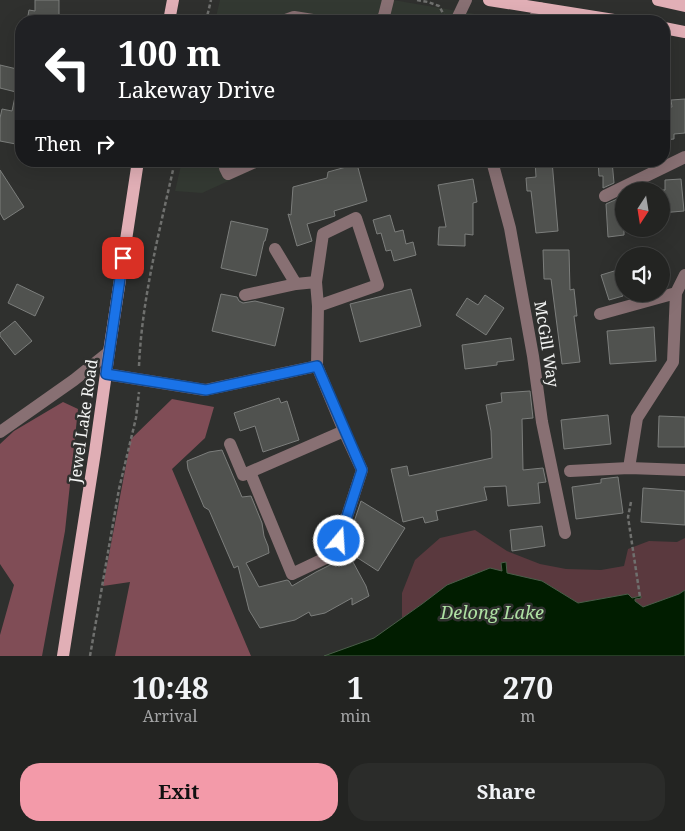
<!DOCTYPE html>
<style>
body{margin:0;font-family:"Noto Serif",serif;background:#2b2c2a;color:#f1f3f6;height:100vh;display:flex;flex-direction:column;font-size:19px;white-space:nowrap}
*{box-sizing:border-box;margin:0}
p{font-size:16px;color:#a3a4a5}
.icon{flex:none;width:28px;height:28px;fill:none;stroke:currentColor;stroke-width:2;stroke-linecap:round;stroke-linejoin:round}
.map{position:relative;height:656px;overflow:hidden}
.sheet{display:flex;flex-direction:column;background:#232422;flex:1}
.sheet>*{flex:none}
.top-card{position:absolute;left:15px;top:15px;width:655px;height:152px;border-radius:20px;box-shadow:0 5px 20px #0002,0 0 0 1px #404140;background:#202124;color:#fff;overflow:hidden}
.needle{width:32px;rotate:192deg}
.controls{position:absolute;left:615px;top:182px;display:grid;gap:10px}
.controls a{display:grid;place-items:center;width:55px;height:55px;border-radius:50%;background:#232422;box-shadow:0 5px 20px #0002,0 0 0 1px #404140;font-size:25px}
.pin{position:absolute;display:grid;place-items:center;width:42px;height:42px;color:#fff;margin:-21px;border-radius:10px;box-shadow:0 2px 8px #0006}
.me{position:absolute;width:55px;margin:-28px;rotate:18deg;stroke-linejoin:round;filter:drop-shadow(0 0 4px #0008)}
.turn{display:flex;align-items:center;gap:18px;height:105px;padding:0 20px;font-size:22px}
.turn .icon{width:65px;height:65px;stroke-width:2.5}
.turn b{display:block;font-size:35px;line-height:42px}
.then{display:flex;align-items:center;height:48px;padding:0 20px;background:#0003;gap:10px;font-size:19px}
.eta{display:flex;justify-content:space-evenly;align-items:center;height:85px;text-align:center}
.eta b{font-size:30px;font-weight:700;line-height:35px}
.primary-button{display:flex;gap:10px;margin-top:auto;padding:10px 20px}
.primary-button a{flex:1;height:58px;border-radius:20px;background:#f39aa9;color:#111;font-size:20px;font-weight:700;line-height:58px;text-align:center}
.primary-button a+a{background:#2b2c2a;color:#f1f3f6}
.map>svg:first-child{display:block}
.built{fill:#333932}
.green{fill:#5a393e}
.forest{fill:#804d56}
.water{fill:#011d00;stroke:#4a5e49}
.building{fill:#50524f;stroke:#7c7e7c}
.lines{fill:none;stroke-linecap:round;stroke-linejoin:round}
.path{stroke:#6f706e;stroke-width:2.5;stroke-dasharray:4 2.5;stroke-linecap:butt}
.minor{stroke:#887073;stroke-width:12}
.major{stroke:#e1afb6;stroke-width:12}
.route-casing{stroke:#114b97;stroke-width:12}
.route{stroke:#1a73e8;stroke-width:9}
.labels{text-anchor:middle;stroke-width:5;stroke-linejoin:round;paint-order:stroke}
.street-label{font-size:16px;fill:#f3f4f3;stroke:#2f302e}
.water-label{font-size:18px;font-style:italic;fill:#aee1a3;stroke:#2f302e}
</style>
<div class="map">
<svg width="685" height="656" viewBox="0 0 685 656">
<rect width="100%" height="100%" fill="#2f302e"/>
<!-- built -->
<path class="built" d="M220 0H393L475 14 470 21H215Z
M182 161H272L202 193 175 191Z"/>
<!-- green -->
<path class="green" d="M475 530 507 551 540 564 566 569 601 570 624 566 628 549 649 541 677 542 685 538V590L679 594 643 608 628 594 578 603 542 581 422 604 402 618V593L415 560 440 538Z"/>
<!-- forest -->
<path class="forest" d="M172 399 214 407 205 438 172 469 251 656H115L130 582 103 586 131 439Z
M63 402 78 409 65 531 42 656H0V635L14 585 0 564V444L14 431Z"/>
<!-- water -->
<path class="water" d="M506 562 507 573 542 581 578 603 628 594 632 598 641 596V598L635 599V601L643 607 679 594 685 590V656H324L374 638 422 604 447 585 490 568 502 571 501 563Z"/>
<!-- building -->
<path class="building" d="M35 0H59V21H27L29 10 35 11Z
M0 65 21 70V145L0 141V118L2 109 12 111 16 92 0 88Z
M685 99V133L674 134V139L664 140V107H672L671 100Z
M535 161H552L558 231 536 233 531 191H527L526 178 536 177Z
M598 161H612L614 183 603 188V176H599Z
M357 164 367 201 334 211 335 216 307 224 312 241 297 246 288 214 291 215 293 187 327 178 328 172Z
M0 170 24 207 4 220 0 213Z
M473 179 477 202 473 203V235L465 234V246L438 245 439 227H446L438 185Z
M681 179 684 211 661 213V190H665V180Z
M624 196V235L608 237 606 204Z
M390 215 395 232 403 230 406 244 413 242 416 255 394 261 391 250 386 251 381 233 377 234 373 220Z
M231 221 268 229 265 241H264L256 276 221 268Z
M543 250H569L570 290 574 289 577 316H574L580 362 562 364 551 279H544Z
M624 268V291L621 292 623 296 609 300 601 275Z
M17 284 44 297 35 316 8 303Z
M411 289 421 326 360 342 350 304Z
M221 294 237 297 239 301 243 303 255 301 284 308 275 346 212 331Z
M485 295 504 308 486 335 456 315 467 298 478 305Z
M15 321 32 341 15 355 0 336V333Z
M654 327 656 361 610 364 607 331Z
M511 338 514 360 497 362V365L465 369 462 345Z
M530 391 533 418 522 419 523 470 543 468 546 482 538 483 540 503 508 506 506 486 484 487 487 500 436 511 438 520 425 523 423 517 403 522 391 469 407 466 409 476 492 458 491 431 486 405 502 402 501 393Z
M279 398 281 403 287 401 299 440 263 452 255 426 240 431 234 413Z
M608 415 611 444 564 449 561 420Z
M659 416 685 417V447H658Z
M222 450 242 497 251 496 262 523 264 536 268 546 269 553 246 563 259 587 287 580 289 581 292 586 316 572 334 563 337 560 359 525 354 522 361 501 405 528 378 571 347 551 366 586 369 596 352 605V598L325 613 311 616 309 612 295 620 260 628 249 610 238 566 234 568 209 510 204 507 188 469 187 461 209 452Z
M618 477 623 513 576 519 572 487 601 483V479Z
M643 488 685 491V525L641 522Z
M542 526 545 546 512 551 510 530Z"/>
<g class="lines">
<!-- path -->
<path class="path" d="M417 0 428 2 439 6 444 15
M206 21 211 0
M139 366C142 297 160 229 175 161
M631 502 628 517 640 597
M90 656 119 489 136 418 139 392"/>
<!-- minor -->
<path class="minor" d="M283 21 294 17 319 21
M380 21 384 16 388 0
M456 21 466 0
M533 21 540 8
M226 161 225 168 228 174 257 161
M492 161 510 228 533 356 542 422 565 533
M605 196 685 157
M275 249 296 284
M245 295 296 284 316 282
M318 306 378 285 356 218 323 234 316 282 318 306 317 366 344 431
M600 314 676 293
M106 374 205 390 317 366
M0 432 74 380 109 352
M230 444 243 475 344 431 362 470 339 541 330 556 292 574 250 472
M629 468 637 418 673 362 676 293 685 275
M570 471 629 468 685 470"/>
<!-- major -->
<path class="major" d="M489 0 620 21
M658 0 685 6
M169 21 173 0
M664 28 685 32
M63 656 95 452 109 352 138 161"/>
</g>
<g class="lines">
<!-- route casing -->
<g class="route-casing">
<path id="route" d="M123 258 106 374 206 390 317 366 362 470 339 541"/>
</g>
<!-- route -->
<use href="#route" class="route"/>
</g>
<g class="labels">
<!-- street labels -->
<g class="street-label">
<text transform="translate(547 344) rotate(81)" y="6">McGill Way</text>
<text transform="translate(83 421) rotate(-82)" y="6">Jewel Lake Road</text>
</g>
<!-- water labels -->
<g class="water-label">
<text x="492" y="619">Delong Lake</text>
</g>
</g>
</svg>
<div class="controls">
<a><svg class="needle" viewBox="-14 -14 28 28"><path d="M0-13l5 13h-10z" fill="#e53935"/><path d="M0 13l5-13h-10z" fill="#a3a4a5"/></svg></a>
<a><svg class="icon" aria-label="sound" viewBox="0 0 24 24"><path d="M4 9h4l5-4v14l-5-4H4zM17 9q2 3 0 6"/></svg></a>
</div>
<div class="pin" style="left:123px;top:258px;background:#d93025"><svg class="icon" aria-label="arrive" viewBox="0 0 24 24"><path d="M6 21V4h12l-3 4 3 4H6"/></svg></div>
<svg class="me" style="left:339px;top:541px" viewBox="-20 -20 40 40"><circle r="17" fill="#1a73e8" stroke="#fff" stroke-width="3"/><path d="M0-11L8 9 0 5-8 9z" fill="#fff"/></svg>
<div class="top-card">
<div class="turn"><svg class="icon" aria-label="left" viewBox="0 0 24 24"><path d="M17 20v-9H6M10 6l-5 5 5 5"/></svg><div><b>100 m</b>Lakeway Drive</div></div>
<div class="then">Then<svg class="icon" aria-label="right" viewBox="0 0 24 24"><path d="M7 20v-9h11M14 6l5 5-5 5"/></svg></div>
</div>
</div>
<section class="sheet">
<div class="eta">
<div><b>10:48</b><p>Arrival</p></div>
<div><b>1</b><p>min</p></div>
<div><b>270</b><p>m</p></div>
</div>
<div class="primary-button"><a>Exit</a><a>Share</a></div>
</section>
